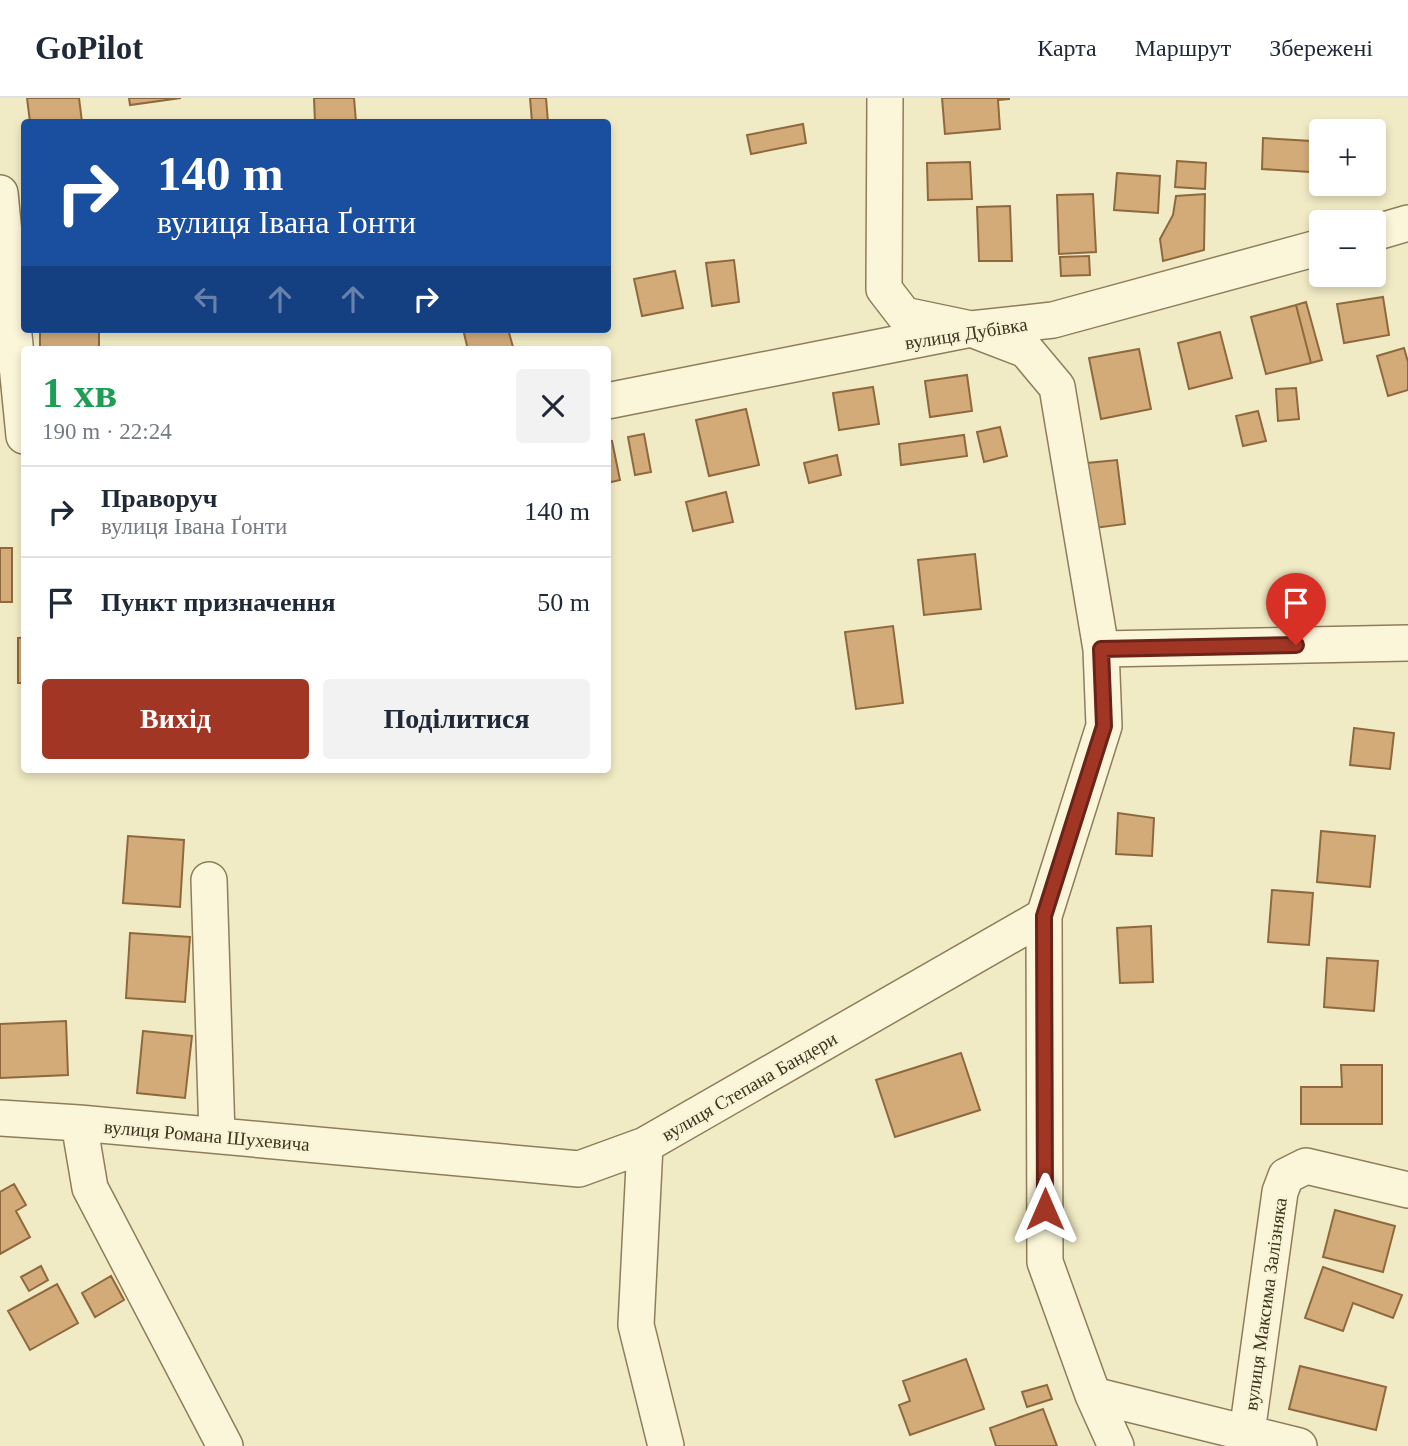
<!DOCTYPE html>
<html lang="uk">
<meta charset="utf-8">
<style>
body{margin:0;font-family:"Times New Roman",serif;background:#f2f2f3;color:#1f2937;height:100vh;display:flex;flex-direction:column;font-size:26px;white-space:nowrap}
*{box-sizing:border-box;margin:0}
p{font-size:23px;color:#747a83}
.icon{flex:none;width:38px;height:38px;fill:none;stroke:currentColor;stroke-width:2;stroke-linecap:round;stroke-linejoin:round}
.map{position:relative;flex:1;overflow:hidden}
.side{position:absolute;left:21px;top:248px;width:590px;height:427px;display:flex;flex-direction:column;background:#fff;border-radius:7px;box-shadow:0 4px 10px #0003}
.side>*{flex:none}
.hud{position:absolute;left:21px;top:21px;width:590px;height:214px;border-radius:7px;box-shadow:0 4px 10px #0003;background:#1a4fa0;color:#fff;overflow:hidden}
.tools{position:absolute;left:1309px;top:21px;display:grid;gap:14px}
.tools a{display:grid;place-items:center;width:77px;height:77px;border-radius:7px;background:#fff;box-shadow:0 4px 10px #0003;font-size:35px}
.pin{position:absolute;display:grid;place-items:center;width:60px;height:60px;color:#fff;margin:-72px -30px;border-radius:50% 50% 50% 0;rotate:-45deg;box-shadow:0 0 7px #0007}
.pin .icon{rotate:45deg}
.me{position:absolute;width:77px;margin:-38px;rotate:0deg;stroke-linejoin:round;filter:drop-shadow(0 0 5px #0008)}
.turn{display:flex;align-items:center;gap:24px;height:147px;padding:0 21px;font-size:32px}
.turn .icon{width:91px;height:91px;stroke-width:2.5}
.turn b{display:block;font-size:49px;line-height:60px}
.lanes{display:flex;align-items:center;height:66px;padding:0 21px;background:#0003;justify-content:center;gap:35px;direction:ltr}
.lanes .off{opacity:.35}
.round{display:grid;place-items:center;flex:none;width:74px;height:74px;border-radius:7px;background:#f2f2f3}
.summary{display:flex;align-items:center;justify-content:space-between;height:119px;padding:0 21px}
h1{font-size:42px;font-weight:700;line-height:52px;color:#1e9e55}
.cta{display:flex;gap:14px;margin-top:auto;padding:14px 21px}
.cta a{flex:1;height:80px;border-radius:7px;background:#a23625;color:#fff;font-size:28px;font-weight:700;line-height:80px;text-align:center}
.cta a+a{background:#f2f2f3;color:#1f2937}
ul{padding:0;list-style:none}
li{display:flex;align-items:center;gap:21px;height:91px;padding:0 21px;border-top:2px solid #e0e1e3}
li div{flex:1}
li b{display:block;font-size:26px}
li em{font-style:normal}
header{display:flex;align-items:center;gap:42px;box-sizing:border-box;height:98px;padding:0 35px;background:#fff;border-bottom:2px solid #e0e1e3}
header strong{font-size:33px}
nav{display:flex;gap:38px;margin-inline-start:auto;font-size:24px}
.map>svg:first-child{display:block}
.building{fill:#d2ab79;stroke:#8f693e;stroke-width:2}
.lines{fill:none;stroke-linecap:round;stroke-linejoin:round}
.minor-casing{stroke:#8e7d5a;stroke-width:38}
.minor{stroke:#fbf6da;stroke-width:35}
.route-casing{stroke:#692318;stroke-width:18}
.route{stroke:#a23625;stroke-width:12}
.labels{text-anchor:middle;stroke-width:5;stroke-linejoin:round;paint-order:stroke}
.street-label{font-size:19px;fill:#3e321e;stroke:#f8f3d6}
</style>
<header>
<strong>GoPilot</strong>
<nav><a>Карта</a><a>Маршрут</a><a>Збережені</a></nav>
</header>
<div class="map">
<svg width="1408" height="1348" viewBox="0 0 1408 1348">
<rect width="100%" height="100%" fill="#f1ebc5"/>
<!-- building -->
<path class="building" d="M27 0H79L82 24H30Z
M129 0H181L130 7Z
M314 0H354L356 24H315Z
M530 0H546L548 24H532Z
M942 0H1009V1L998 2 1000 31 945 36Z
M803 26 806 45 751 56 747 37Z
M1263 40 1311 43 1310 74 1262 71Z
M1177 63 1206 65 1205 91 1175 89Z
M970 64 972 101 928 102 927 65Z
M1117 75 1160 78 1158 115 1114 112Z
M1093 96 1096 154 1059 156 1057 97Z
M1205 96 1204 152 1163 163 1160 141 1173 117 1176 98Z
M1010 108 1012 163H979L977 109Z
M1089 158 1090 177 1061 178 1060 159Z
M734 162 739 204 712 208 706 165Z
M675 173 683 210 642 218 634 181Z
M1383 199 1389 237 1344 245 1337 206Z
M1306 204 1322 262 1311 265 1296 207Z
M1296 207 1311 265 1266 276 1251 219Z
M40 231H99V252H40Z
M463 231H508L513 249 502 252H468Z
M1220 234 1232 280 1189 291 1178 245Z
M1404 250 1408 264V292L1388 298 1377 258Z
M1139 251 1151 311 1101 321 1089 260Z
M967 277 972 313 930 319 925 283Z
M873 289 879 326 839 332 833 295Z
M1296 290 1299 321 1278 323 1276 291Z
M746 311 759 367 709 378 696 322Z
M1258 313 1266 343 1243 348 1236 318Z
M1000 329 1007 358 984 364 977 334Z
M644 336 651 374 635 377 628 339Z
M964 337 967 358 901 367 899 346Z
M612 343 620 382 607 385V344Z
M837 357 841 377 809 385 804 365Z
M1117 362 1125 426 1095 430 1087 365Z
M726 394 733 424 693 433 686 404Z
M0 450H12V504H0Z
M975 456 981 511 924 517 918 462Z
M893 528 903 605 856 611 845 534Z
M18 540H24V585H18Z
M1354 630 1394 635 1390 671 1350 667Z
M1118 715 1154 720 1152 758 1116 756Z
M1321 733 1375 738 1370 789 1317 784Z
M128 738 184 742 180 809 123 805Z
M1272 792 1313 795 1309 847 1268 844Z
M1151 828 1153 884 1120 885 1117 830Z
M130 835 190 839 185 904 126 900Z
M1327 860 1378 863 1374 913 1324 909Z
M66 923 68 977 0 980V926Z
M143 933 192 938 185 1000 137 995Z
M961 955 980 1012 895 1039 876 982Z
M1341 967H1382V1026H1301V989H1342Z
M14 1086 26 1107 16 1113 30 1139 0 1156V1094Z
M1335 1112 1395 1128 1383 1174 1323 1159Z
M41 1168 48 1182 29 1193 21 1179Z
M1323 1169 1402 1197 1393 1220 1353 1205 1343 1233 1305 1220Z
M111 1178 124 1202 95 1219 82 1195Z
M57 1186 78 1225 30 1252 8 1213Z
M966 1261 984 1311 910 1337 899 1307 910 1303 903 1283Z
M1300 1268 1386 1289 1376 1332 1289 1311Z
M1047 1287 1052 1301 1027 1309 1022 1294Z
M1043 1311 1057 1348H996L990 1330Z"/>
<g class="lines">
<!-- minor casing -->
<g class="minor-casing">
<path id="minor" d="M885 0 884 191 904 217 971 231 1026 252 1057 289 1101 551 1104 628 1044 818 1045 1164 1093 1297 1116 1348
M0 95 24 338
M1374 135 1408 125
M607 303 971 231 1053 222 1321 149
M1101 551 1408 545
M209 782 217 1037
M0 1020 79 1025 579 1071 645 1047
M79 1025 90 1090 225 1348
M1093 1297 1299 1348
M1247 1335 1280 1094 1286 1078 1306 1068 1408 1092
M666 1348 636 1227 645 1047 1044 818"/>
</g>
<!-- minor -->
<use href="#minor" class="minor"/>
</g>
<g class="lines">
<!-- route casing -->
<g class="route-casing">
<path id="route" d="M1045 1111 1044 818 1104 628 1101 551 1296 547"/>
</g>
<!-- route -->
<use href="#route" class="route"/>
</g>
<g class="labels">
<!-- street labels -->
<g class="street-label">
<text transform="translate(966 235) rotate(-9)" y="7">вулиця Дубівка</text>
<text transform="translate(749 988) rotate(-30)" y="7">вулиця Степана Бандери</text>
<text transform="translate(207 1037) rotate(5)" y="7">вулиця Романа Шухевича</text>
<text transform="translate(1265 1206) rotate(-82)" y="7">вулиця Максима Залізняка</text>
</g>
</g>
</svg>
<div class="tools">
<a>+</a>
<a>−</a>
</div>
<div class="pin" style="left:1296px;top:547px;background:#d93025"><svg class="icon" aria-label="arrive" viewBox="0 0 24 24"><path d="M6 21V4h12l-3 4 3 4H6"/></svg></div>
<svg class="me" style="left:1045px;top:1111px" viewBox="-20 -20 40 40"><path d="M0-17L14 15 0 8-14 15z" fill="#a23625" stroke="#fff" stroke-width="4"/></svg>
<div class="hud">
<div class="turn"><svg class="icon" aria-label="right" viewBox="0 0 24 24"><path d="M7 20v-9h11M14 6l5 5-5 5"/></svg><div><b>140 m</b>вулиця Івана Ґонти</div></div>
<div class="lanes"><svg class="icon off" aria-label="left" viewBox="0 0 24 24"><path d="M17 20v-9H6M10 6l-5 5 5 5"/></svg><svg class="icon off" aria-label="ahead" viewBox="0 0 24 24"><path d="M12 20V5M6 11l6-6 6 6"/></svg><svg class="icon off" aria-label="ahead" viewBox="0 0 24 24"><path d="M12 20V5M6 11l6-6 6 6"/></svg><svg class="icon" aria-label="right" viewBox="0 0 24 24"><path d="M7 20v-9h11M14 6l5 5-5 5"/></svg></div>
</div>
<section class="side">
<div class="summary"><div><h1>1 хв</h1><p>190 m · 22:24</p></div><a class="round"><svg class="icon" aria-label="close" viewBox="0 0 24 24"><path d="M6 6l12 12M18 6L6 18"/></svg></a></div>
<ul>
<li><svg class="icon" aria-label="right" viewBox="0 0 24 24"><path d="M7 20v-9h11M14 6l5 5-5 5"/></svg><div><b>Праворуч</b><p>вулиця Івана Ґонти</p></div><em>140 m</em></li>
<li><svg class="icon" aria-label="arrive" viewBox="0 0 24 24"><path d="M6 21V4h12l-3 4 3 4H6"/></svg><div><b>Пункт призначення</b></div><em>50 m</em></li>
</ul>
<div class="cta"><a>Вихід</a><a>Поділитися</a></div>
</section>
</div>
